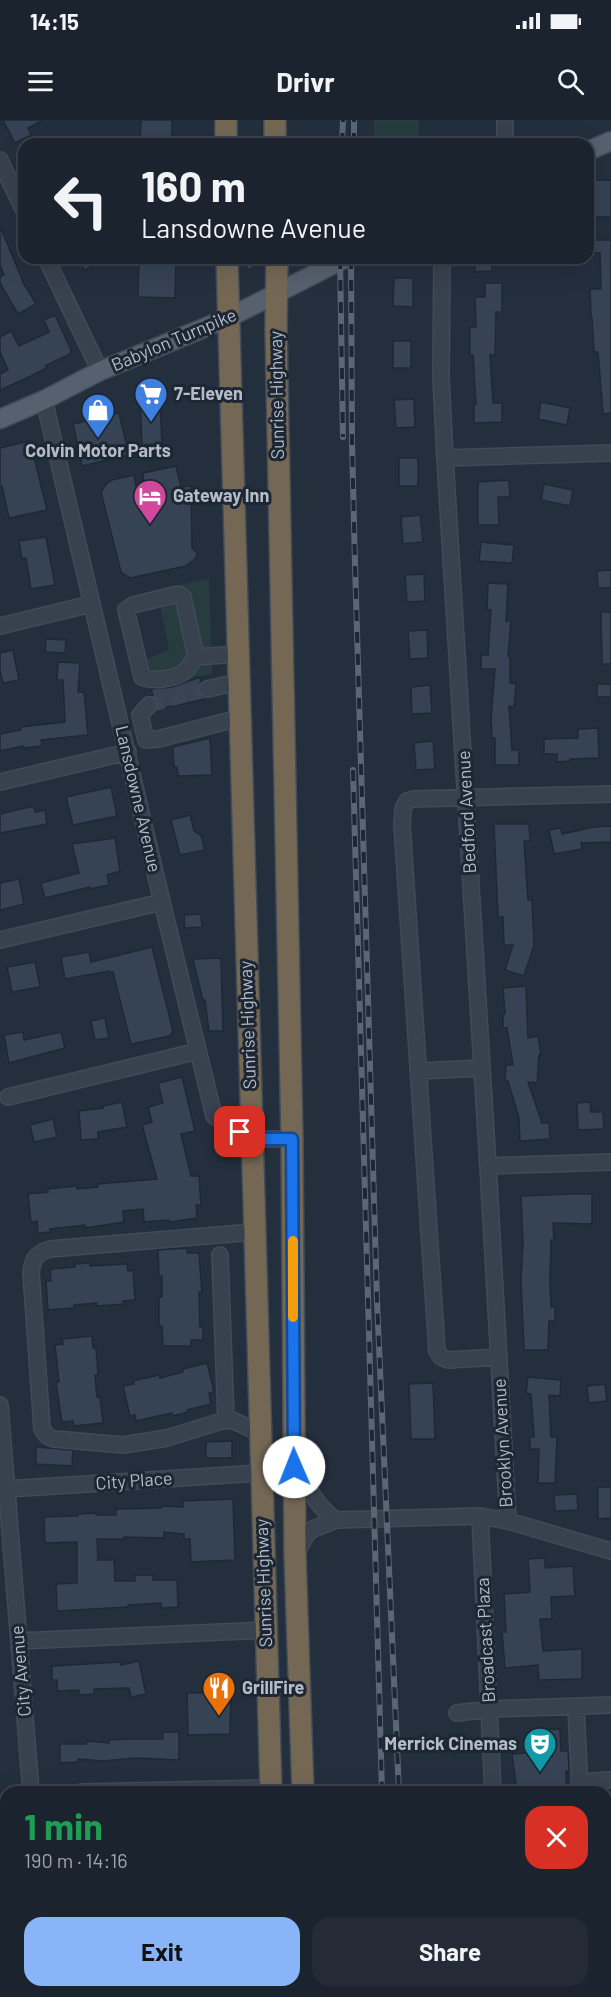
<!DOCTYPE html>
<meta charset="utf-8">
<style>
body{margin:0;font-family:Barlow,sans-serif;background:#242b36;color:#f1f3f6;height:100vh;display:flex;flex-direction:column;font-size:22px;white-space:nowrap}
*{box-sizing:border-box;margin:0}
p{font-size:20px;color:#a0a4aa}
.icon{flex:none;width:33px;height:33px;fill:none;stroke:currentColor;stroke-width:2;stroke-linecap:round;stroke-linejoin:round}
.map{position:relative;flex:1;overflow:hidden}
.details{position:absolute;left:0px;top:1666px;width:612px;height:212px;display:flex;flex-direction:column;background:#1b232e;border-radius:18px 18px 0 0;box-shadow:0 6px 24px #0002,0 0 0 2px #39404a}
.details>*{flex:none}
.guide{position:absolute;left:18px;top:18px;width:576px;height:126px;border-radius:18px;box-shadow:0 6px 24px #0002,0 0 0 2px #39404a;background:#1b232e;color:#f1f3f6;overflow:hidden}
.pin{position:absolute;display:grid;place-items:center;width:51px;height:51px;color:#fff;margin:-26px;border-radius:12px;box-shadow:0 3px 9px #0006}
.me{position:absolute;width:66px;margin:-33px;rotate:359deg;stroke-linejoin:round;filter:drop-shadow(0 0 4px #0008)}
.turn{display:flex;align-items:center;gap:21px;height:126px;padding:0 24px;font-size:27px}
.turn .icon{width:78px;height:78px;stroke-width:2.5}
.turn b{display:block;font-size:42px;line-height:51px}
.round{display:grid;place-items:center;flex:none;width:63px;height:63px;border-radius:18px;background:#242b36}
.headline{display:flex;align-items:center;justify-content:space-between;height:102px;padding:0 24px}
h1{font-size:36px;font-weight:700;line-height:45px;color:#1e9e55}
.cta{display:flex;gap:12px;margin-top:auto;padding:12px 24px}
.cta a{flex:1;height:69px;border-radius:18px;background:#8ab4f8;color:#111;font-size:24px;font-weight:700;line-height:69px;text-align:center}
.cta a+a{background:#242b36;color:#f1f3f6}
.status{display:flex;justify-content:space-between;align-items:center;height:42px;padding:0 30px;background:#1b232e;direction:ltr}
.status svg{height:16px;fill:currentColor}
header{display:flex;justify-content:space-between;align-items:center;height:78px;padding:0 24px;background:#1b232e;font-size:27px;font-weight:700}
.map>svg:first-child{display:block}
.green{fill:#263c3f}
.building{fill:#364354;stroke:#1f2835;stroke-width:1.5}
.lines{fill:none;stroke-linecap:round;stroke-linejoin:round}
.minor-tunnel{stroke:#3a4453;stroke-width:15;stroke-dasharray:15 8;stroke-linecap:butt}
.minor-casing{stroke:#414a57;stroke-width:18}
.major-casing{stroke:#414a57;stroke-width:21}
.highway-casing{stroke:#434c59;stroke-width:24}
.path{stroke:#3f5557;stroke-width:2;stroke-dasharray:4.5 4.5;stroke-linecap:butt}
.minor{stroke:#38414e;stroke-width:15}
.major{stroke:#56606e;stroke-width:18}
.highway{stroke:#746855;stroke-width:21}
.rail-casing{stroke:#5a6575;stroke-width:6}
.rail{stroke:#1d2633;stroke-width:4;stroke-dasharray:11;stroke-linecap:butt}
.route-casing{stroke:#114b97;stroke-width:15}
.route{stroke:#1a73e8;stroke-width:10}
.slow{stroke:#f59e0b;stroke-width:10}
.labels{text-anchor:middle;stroke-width:6;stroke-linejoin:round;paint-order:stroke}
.street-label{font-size:18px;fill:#b4bcc9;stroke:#1d2633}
.poi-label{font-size:18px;font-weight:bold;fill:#b4bcc9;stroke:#1d2633;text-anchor:start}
</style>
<div class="status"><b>14:15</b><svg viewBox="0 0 49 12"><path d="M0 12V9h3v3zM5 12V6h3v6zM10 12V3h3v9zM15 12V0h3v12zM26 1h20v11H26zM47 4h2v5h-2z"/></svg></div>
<header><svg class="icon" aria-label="menu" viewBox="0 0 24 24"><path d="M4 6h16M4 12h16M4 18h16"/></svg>Drivr<svg class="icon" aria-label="search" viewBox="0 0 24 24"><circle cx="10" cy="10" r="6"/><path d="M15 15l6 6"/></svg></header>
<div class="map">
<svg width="611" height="1877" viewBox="0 0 611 1877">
<rect width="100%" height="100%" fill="#242f3e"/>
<!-- green -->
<path class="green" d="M374 0H419V24H374Z
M209 458 212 554 153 564 146 539 169 530 157 471Z"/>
<!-- building -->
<path class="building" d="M3 0H43L28 8 31 15 15 23Z
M141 0H172V24H140Z
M595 60H611V97H594Z
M0 106 24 164 36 184 18 194 0 163V157L4 155 0 145Z
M588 120H611V293L603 294 598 232H594L592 198H591L590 169H601L600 133H588Z
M79 138H112L84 150Z
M139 138H176L175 178 138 177Z
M475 138H492V151L475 152Z
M394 158H413V187L393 186Z
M485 163H502V192H496L495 235H490L493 283H502V302L474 303V284H476L473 235H470V207H476L475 177H485Z
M55 195 71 230 70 234 45 246 47 248 31 256 0 270V254L8 250 0 232V217L11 211 19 226 49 212 44 200Z
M393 221H411V248H393Z
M414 279 415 307 396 308 394 280Z
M160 280 162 324 142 325 140 281Z
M541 282 570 288 567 305 538 299Z
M119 293 129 335 82 346 73 304Z
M30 321 47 390 9 398 2 366 0 367V328Z
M399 338H418V366H399Z
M176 346 181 367 191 366 192 428 197 433 196 438 186 446 130 458 121 452 101 372 107 363 112 360 134 355 136 366 144 365 143 353Z
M509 360 510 377H498L499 405H478V362Z
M544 364 573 370 570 386 541 380Z
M420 395 423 422 403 424 401 397Z
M46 417 55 465 31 469 26 438 22 439 19 421Z
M481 422 514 425 512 443 479 441Z
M611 450V468H598L597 451Z
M424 454 425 481 407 482 405 455Z
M488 463 508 464 506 501H511L508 536H510V563L516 564 514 587 509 586 512 630H519V645H495V618H492L491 599 495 549H481V535H488L491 490 487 489Z
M601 492H611V544H602Z
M427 510 428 538 410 539 408 511Z
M46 519 66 520 65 533 45 532Z
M13 530 19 560 3 563 0 551V533Z
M58 542 80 543 78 572H84L88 615 41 620 42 626 23 628V626L0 631V614L21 610 20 607 65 602 63 560H57Z
M200 557 201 561 198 566V572L205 579 158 589V581L153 576 151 569 172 567Z
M597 564H611V577H597Z
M430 565 432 593 412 594 411 567Z
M598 608 599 638 570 639V641L557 642V634H544V619L578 618V609Z
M210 618 212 655 178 656 177 647H174L173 627Z
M433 621 435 649 416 650 414 623Z
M111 667 117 696 73 705 66 677Z
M34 686 35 692 45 690 47 704 0 713V694Z
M190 695 194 711 201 715 205 730 180 735 171 700Z
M494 704H529L530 721H524L528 780H532L534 825 524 856 505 850 513 825H504L503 797H498Z
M611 706V722L581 723 582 729 554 734 549 710 561 708 562 714 594 707Z
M115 718 120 751 107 755 109 765 90 769V767L45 778 41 763 79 753 72 724Z
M19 759 24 784 0 790V763Z
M201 794 202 807 185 808 184 795Z
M152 827 173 911 170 916 131 924 113 852 110 853 109 851 65 859 61 837 89 832 91 842Z
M221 838 223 911H209L205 880 203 881 193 839Z
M35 842 40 867 12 872 7 847Z
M526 866 528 918 538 916 541 935H539L537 963 528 962 542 1003H549L550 1019 520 1021 519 998 508 961H505L506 945H513L507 908H503V894H505L503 868Z
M105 898 109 918 95 920 91 901Z
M23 912 24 920 61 912 65 928 9 943 4 915Z
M182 957 195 1011 181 1014 191 1056H199L201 1085H196L197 1098 170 1102 169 1100 144 1102 143 1089 123 1091 124 1102 85 1108V1105L50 1109V1112L38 1113 37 1101 31 1102 28 1074 48 1072V1069L76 1066 77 1069 98 1067V1064L157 1059 142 1005 152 1002 148 987 163 983 158 963Z
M122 982 127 1007 98 1012V1019L81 1020 79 991 103 988V986Z
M590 982 591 992H603L604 1009 578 1010 577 983Z
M53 999 57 1017 34 1022 30 1005Z
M571 1074H592V1104L553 1103 554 1120H551L550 1161 551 1187H555V1201H549L548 1230H524L521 1161 523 1124 521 1076Z
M187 1128V1133H199L202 1172H199L200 1207H203V1220H191V1226H163L162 1206H159V1177H162V1156H159L158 1130Z
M90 1143V1146L127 1144 128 1151 133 1150 135 1180 123 1181 124 1184 97 1186V1183L74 1185V1188L48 1190 46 1161H51L50 1149 75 1147V1144Z
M92 1216 93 1228H96L98 1254 95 1255 97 1277H100L103 1303 74 1306 73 1301 62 1302 56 1262H59L55 1225 63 1224 62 1219Z
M207 1243 214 1272 209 1273 211 1284 187 1290 188 1292 173 1296 172 1293 136 1301 135 1295 130 1296 123 1266 134 1264 133 1261 159 1255 160 1258 183 1252V1249Z
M528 1257 561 1260 560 1276 549 1275 551 1317H557L555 1363H538L539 1329H530V1317H534L531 1274 526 1273Z
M433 1263 435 1319H411L409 1264Z
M605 1264 607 1281 589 1283 587 1266Z
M232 1321V1338H206V1322Z
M36 1327 73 1330 72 1346 36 1344Z
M598 1367H611V1398L598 1399Z
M577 1374 578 1390 555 1391 554 1375Z
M233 1379 235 1440 191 1442 190 1419H184V1414L164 1412V1418L124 1417V1419H97L98 1440H114L115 1461H135V1455H153V1460H177L178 1487 161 1488V1483L128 1485V1487L57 1491 56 1464 77 1463V1422L45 1423 44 1397 78 1396V1394L96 1393V1395H116V1389L161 1388 162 1386 183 1387V1381Z
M545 1438V1448L573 1446 575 1476 551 1477 552 1499H540L543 1531 582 1529V1559L539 1560 538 1545 505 1548 502 1512H506L504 1474 530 1472 528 1439Z
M139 1541 146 1574 131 1577 129 1568 94 1569V1574L79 1575V1570L57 1571V1560H52V1546L121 1542V1545Z
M202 1571H231L230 1614 188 1615 187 1573H202Z
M560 1609 561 1631H568L569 1651H566L567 1672H517L512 1634 539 1632 538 1610Z
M163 1612H179V1640L136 1638 103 1641 78 1639V1642L60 1643V1624H86L87 1621 109 1623V1620L127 1619H163Z"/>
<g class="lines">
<!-- minor-tunnel -->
<path class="minor-tunnel" d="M149 585 207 569"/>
<!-- minor casing -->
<g class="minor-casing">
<path id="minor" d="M505 24V0
M0 40 24 91
M46 138 100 251
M442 138 441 257 445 338 488 1046 508 1401
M44 280 162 782 214 996 251 1019H292
M445 338 611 333
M0 506 91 484
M196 537 183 477 178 474 133 485 126 490 142 557C152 562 174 559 184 552 189 548 192 542 196 537L238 534
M207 569 238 562
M149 585 140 595 146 620 158 619 239 598
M0 662 128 632
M0 820 162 782
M418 951 482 948
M8 977 198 931
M488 1046 611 1042
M254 1112 50 1129C37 1133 33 1138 31 1152L42 1309 47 1316 54 1319 123 1325 167 1318 222 1301 232 1300 260 1313
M220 1135 226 1300
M499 1237 448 1240 441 1237 437 1231 402 705 403 689 407 681 413 679 611 674
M0 1285 31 1672
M299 1341C306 1366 315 1385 336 1400
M7 1369 261 1353
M295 1435 307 1414 313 1409 336 1400 480 1396
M19 1521 265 1510
M576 1587 580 1672
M457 1593 490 1589 611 1585
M580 1662 609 1660
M81 1672 271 1668
M493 1672 480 1396 508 1401 611 1431
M81 1872V1877
M139 1872V1877
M174 1872V1877
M193 1872V1877
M218 1872V1877
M240 1872V1877"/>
</g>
<!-- major casing -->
<g class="major-casing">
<path id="major" d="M588 31 611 21
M0 299 44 280 100 251 228 198 346 138
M606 1810H611
M0 1833 6 1832"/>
</g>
<!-- highway casing -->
<g class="highway-casing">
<path id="highway" d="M275 0V24
M226 24V0
M227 138 271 1672
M277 138 276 209 292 1019 295 1435 303 1672
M278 1872V1877
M309 1872 310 1877"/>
</g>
<!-- path -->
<path class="path" d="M248 147 259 142"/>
<!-- minor -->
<use href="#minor" class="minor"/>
<!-- major -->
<use href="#major" class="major"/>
<!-- highway -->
<use href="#highway" class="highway"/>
<!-- rail casing -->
<g class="rail-casing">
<path id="rail" d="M342 24 343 0
M354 24V0
M340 138 343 317
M351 138 352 323 355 444 377 1181 399 1672
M353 650 382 1672
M387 1872V1877
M407 1872V1877"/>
</g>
<!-- rail -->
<use href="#rail" class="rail"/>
</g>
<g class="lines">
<!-- route casing -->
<g class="route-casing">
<path id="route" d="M240 1012 251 1019H292L294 1347"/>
</g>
<!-- route -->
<use href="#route" class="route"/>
<!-- slow -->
<path class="slow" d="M293 1121V1197"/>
</g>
<!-- icons -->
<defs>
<g id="supermarket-pin" transform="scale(1.725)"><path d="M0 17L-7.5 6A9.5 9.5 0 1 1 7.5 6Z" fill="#3f7fe0" stroke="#1d2633"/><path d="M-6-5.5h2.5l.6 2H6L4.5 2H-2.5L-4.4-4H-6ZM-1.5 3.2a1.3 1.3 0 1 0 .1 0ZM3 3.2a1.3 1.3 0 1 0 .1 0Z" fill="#fff"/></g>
<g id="shop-pin" transform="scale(1.725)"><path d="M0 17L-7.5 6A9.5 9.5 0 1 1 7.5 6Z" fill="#3f7fe0" stroke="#1d2633"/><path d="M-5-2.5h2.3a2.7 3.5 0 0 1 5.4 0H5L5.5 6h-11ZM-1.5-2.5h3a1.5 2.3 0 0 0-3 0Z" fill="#fff"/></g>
<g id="hotel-pin" transform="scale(1.725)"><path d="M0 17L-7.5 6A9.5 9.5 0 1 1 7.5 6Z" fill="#d1479c" stroke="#1d2633"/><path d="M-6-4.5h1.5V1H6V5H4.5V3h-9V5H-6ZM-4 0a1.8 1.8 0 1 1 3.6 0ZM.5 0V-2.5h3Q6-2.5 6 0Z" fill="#fff"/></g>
<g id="restaurant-pin" transform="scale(1.725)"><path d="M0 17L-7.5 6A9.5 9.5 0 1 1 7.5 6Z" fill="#e8710a" stroke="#1d2633"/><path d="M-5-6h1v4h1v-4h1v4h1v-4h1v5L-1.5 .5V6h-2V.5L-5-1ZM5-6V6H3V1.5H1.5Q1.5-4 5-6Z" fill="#fff"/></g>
<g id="theatre-pin" transform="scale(1.725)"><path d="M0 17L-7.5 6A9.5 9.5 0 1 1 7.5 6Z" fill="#0f9aa8" stroke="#1d2633"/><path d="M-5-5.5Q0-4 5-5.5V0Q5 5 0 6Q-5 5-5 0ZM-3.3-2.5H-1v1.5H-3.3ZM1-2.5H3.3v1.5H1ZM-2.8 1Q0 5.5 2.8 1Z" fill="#fff"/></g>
</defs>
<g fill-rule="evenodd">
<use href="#supermarket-pin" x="151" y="274"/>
<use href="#shop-pin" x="98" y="290"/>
<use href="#hotel-pin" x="150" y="376"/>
<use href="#restaurant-pin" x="219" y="1568"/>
<use href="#theatre-pin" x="540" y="1624"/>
</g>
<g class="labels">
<!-- street labels -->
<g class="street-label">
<text transform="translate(174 220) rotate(-23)" y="6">Babylon Turnpike</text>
<text transform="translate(277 275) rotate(-91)" y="6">Sunrise Highway</text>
<text transform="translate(138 679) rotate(77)" y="6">Lansdowne Avenue</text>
<text transform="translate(467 692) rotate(-93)" y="6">Bedford Avenue</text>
<text transform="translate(248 905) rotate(-92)" y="6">Sunrise Highway</text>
<text transform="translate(503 1323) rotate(-93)" y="6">Brooklyn Avenue</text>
<text transform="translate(134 1361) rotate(-4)" y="6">City Place</text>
<text transform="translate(264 1463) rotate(-92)" y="6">Sunrise Highway</text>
<text transform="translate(486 1520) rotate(-93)" y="6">Broadcast Plaza</text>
<text transform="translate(21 1551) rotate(-95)" y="6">City Avenue</text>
</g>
<!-- poi labels -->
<g class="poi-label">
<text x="174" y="280">7-Eleven</text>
<text x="98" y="337" text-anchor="middle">Colvin Motor Parts</text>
<text x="173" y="382">Gateway Inn</text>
<text x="242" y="1574">GrillFire</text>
<text x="517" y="1630" text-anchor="end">Merrick Cinemas</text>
</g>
</g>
</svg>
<div class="pin" style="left:240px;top:1012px;background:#d93025"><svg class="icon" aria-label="arrive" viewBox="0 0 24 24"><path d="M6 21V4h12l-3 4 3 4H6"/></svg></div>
<svg class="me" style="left:294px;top:1347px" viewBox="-20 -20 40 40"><circle r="19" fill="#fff"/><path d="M0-13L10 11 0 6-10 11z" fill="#1a73e8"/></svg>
<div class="guide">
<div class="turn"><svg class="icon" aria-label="left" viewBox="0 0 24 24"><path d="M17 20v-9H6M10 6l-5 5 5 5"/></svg><div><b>160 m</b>Lansdowne Avenue</div></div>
</div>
<section class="details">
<div class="headline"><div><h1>1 min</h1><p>190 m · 14:16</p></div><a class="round" style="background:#d93025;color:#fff"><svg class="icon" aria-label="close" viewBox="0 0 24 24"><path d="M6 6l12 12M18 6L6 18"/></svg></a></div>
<div class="cta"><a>Exit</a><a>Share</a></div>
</section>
</div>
